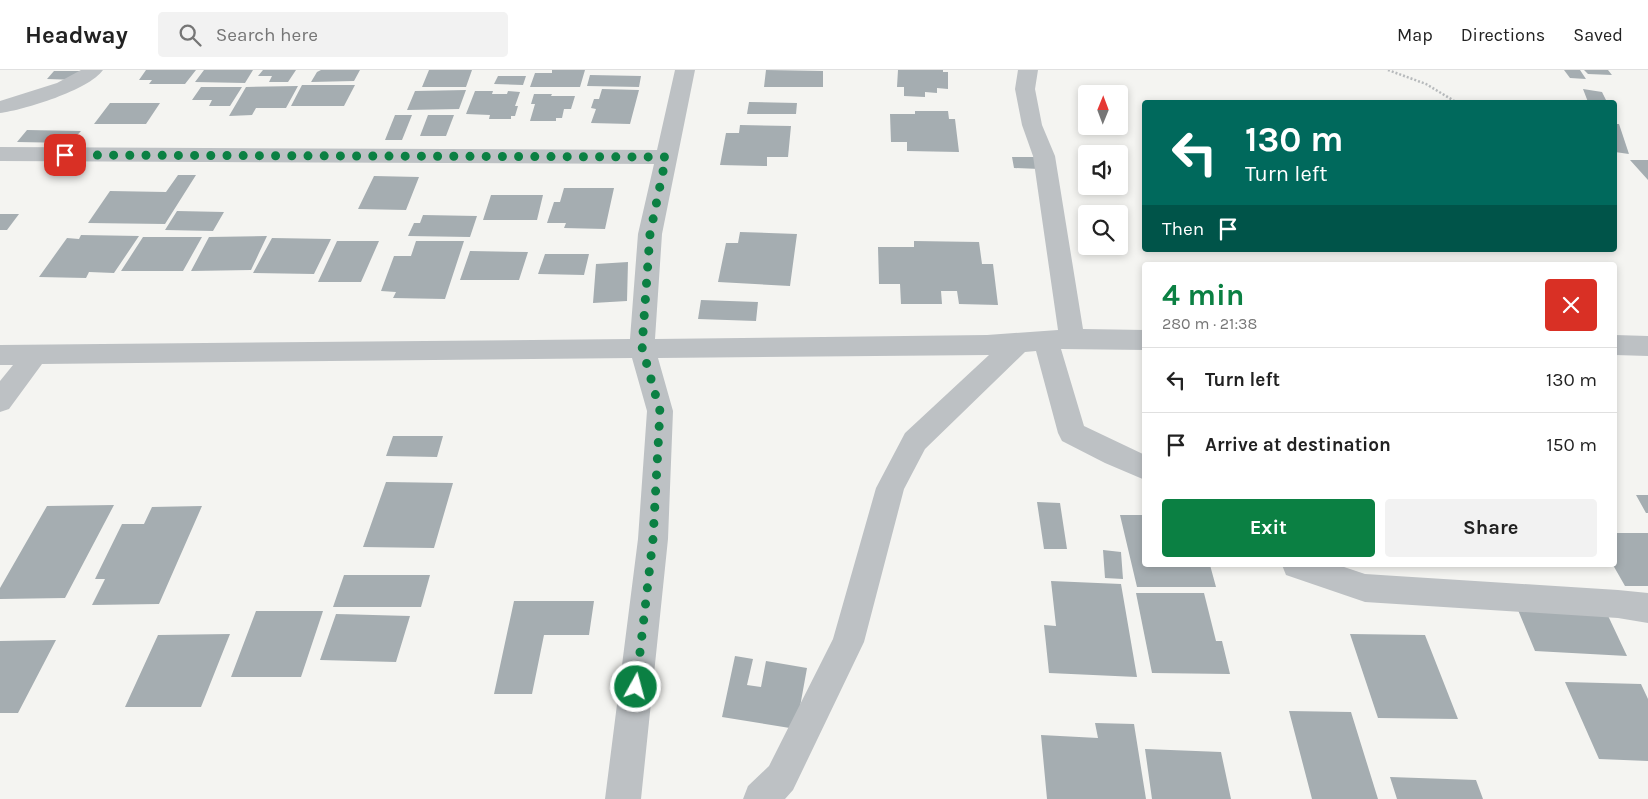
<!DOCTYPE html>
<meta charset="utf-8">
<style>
body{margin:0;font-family:Karla,sans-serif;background:#f2f2f2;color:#222;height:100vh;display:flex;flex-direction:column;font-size:19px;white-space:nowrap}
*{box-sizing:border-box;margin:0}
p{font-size:16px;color:#767676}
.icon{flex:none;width:28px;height:28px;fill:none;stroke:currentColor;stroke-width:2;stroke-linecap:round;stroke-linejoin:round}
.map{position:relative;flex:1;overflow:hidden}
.drawer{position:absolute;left:1142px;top:192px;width:475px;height:305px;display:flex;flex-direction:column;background:#fff;border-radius:5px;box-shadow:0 2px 8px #0003}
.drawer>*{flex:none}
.top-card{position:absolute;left:1142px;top:30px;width:475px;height:152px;border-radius:5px;box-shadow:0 2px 8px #0003;background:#00695c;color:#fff;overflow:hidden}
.needle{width:32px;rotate:1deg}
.fabs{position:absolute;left:1078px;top:15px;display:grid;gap:10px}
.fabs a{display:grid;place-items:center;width:50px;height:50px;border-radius:5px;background:#fff;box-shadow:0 2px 8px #0003;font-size:25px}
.pin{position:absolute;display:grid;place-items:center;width:42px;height:42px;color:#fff;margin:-21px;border-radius:10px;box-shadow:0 2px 8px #0006}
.me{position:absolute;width:55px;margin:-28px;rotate:7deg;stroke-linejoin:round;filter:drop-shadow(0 0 4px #0008)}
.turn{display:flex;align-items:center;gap:18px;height:105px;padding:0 20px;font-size:22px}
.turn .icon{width:65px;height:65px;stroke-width:2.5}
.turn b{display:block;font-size:35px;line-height:42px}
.then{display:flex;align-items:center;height:48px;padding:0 20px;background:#0003;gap:10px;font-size:19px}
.round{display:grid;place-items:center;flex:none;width:52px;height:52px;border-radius:5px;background:#f2f2f2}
.summary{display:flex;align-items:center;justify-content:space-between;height:85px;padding:0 20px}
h1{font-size:30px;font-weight:700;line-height:38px;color:#0b8043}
.button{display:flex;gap:10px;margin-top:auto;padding:10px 20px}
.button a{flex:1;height:58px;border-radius:5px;background:#0b8043;color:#fff;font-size:20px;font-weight:700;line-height:58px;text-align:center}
.button a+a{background:#f2f2f2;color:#222}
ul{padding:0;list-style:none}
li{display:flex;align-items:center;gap:15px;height:65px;padding:0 20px;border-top:1px solid #e0e0e0}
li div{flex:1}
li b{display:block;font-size:19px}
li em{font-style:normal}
header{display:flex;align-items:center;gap:30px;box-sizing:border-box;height:70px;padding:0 25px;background:#fff;border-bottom:1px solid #e0e0e0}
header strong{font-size:24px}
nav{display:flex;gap:28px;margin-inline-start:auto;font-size:18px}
.search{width:350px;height:45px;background:#f2f2f2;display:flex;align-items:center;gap:12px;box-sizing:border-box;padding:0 18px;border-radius:5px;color:#767676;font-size:19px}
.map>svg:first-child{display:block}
.building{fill:#a5adb1}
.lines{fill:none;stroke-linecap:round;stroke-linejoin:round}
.path{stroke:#b7babc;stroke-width:2.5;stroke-dasharray:2 2;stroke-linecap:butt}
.minor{fill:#bdc1c4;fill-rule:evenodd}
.route{stroke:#0b8043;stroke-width:9;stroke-dasharray:0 16.2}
</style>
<header>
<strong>Headway</strong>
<div class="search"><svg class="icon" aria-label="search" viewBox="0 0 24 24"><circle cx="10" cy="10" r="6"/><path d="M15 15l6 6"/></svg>Search here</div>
<nav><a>Map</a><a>Directions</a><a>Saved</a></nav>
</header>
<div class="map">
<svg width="1648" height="729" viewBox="0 0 1648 729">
<rect width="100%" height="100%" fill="#f4f4f1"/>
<!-- building -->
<path class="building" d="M146 0H196L185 14H149L152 10H139Z
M204 0H253L245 13 195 12Z
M263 0H296L288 12H269L272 6H258Z
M321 0H360L354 11 311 12 317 2Z
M429 0H472L466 17H422Z
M552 0H585L580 17H530L535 3H552Z
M766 0 823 1V17H764Z
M898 0H943V2H948V19L937 18V23L925 22V27L904 26V17H897Z
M1564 0H1580L1586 9 1570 8Z
M1584 0H1608L1612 5 1588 4Z
M54 1H84L77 10 47 9Z
M590 5 641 6 639 17 587 16Z
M498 6H526L523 15 494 14Z
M302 15H355L344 36H291Z
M298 16 286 38H256L252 45 229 46 246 17Z
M201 17H242L230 36H209L212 30H192Z
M602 19 639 20 630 54 591 53 596 39 591 38 594 29H599Z
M1583 19 1602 22 1607 32H1588Z
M466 20 459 39 407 40 415 21Z
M475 21H493L492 24H507L508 21 520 22 515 36H518L515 46H511V49H489L490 45 466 44Z
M534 24H552L551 26H575L571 39H564L562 48H556V51H530L535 34H531Z
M749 32 797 33 796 44H747Z
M110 33H160L146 54H94Z
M915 41H948L949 49H955L959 82 907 81V72H891L890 44H915Z
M395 45H412L402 70H385Z
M428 45H454L446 66H420Z
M1615 54H1619L1629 84 1615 82Z
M740 55 791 56 788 87H767V96L720 95 726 63H739Z
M27 60 81 61 70 73 17 72Z
M1012 87H1037L1040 99 1014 98Z
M1630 90H1648V110Z
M178 105H196L165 154 88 153 110 121 166 122Z
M374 106 419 107 406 140 358 139Z
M564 118H614L605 159 564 158 566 153H547L554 132H560Z
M491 125H543L537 150H483Z
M177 141 224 142 213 161 165 160Z
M0 144H19L7 160H0Z
M423 145 477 146 470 167 408 166 414 153H420Z
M740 162 797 164 790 216 718 212 726 173H738Z
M81 165 139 166 114 203 89 202 86 208 39 207 67 168 79 169Z
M267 166 251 200 191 201 209 167Z
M143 167H202L183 201H121Z
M272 168 331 169 314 204 253 203Z
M337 171H379L361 212H318Z
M416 171H464L445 229 393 228 396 222 381 221 394 186H411Z
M914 171 979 172 982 194H993L998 235 959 234 957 221H941L942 234H901L900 214H879L878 177H914Z
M470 181 528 182 519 210H460Z
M545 184H589L584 205 538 204Z
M628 192 627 231 593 233 596 194Z
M701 230 758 232 756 251 698 249Z
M393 366H443L437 387 386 386Z
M386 412 453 413 434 478 363 477Z
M1636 425H1648V443H1646Z
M1037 432 1060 433 1067 479H1044Z
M114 435 65 528 0 529V518L47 436Z
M202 436 159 534 92 535 105 509H95L122 454H144L152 437Z
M1120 445H1145V495H1210L1216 517H1137Z
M1615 463H1648V516H1625L1613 495H1615Z
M1103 480 1121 482 1123 509 1105 508Z
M344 505H430L421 537H333Z
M1051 511 1121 514 1137 607 1049 603 1044 555 1056 556Z
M1136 523H1204L1216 571H1222L1230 604 1152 603Z
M1513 528 1602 533 1627 586 1535 581Z
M514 531H594L589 565H544L532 624H494Z
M256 541H323L301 607H231Z
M336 544 410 546 396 592 320 590Z
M230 564 201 637H125L158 565Z
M1350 564 1425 565 1458 649 1378 648Z
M56 570 18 643H0V571Z
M735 586 753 589 747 615 761 617 766 591 807 598 796 659 722 647Z
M1565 612 1641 614 1648 629V691L1599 689Z
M1289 641 1351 642 1378 729H1312Z
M1095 653 1134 654 1146 729H1047L1041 665 1098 668Z
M1145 679 1221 682 1231 729H1152Z
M1390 707 1476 710 1483 729H1397Z"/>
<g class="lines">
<!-- path -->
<path class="path" d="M1388 0 1426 14 1456 32"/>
<!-- minor -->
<path class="minor" d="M81 0H103C89 20 24 40 0 43V31L57 13Z
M675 0H695L662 164 655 269 987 265 1058 260 1033 86 1022 55 1015 19 1018 0H1038L1035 19 1042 55 1055 86 1083 259 1145 260V280L1061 279 1084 356 1145 385V410L1105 393 1062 371 1058 363 1036 281 1025 282 925 379 904 419 864 572 793 720 785 729H743L748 716 769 696 833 569 876 418 905 363 989 285 658 288 673 341 668 469 641 729H605L638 469 647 341 632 288 42 294 9 339 0 342V311L13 295H0V275L630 269 638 164 654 94 0 91V77L657 80Z
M1615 265 1648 266V286L1615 285Z
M1282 495H1338L1365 504 1618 520 1648 523V553L1618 548 1365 532 1286 505Z"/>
</g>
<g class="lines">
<!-- route -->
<path class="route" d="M65 85 666 87 650 164 642 277 660 341 653 469 636 617"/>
</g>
</svg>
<div class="fabs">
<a><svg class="needle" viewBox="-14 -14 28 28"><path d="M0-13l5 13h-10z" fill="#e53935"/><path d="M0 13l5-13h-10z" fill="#767676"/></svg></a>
<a><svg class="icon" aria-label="sound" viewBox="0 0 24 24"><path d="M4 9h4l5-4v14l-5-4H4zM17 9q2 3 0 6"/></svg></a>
<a><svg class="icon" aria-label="search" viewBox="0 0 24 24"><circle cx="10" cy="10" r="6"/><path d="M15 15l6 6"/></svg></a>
</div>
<div class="pin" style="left:65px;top:85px;background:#d93025"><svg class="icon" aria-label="arrive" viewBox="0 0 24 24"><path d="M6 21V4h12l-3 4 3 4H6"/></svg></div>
<svg class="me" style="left:636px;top:617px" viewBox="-20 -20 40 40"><circle r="17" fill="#0b8043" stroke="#fff" stroke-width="3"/><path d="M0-11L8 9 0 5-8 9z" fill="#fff"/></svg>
<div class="top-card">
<div class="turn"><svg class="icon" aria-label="left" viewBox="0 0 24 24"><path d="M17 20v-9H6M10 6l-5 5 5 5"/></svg><div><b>130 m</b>Turn left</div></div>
<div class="then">Then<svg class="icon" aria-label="arrive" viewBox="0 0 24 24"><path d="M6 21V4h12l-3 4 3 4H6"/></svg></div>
</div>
<section class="drawer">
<div class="summary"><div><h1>4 min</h1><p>280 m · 21:38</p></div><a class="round" style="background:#d93025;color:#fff"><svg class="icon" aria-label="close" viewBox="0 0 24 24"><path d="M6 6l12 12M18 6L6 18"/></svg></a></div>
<ul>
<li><svg class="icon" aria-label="left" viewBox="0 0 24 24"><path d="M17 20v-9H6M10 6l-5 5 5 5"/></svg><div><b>Turn left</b></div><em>130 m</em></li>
<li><svg class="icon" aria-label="arrive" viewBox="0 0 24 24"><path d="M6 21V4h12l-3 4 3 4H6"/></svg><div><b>Arrive at destination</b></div><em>150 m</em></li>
</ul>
<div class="button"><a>Exit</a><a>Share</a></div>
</section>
</div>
